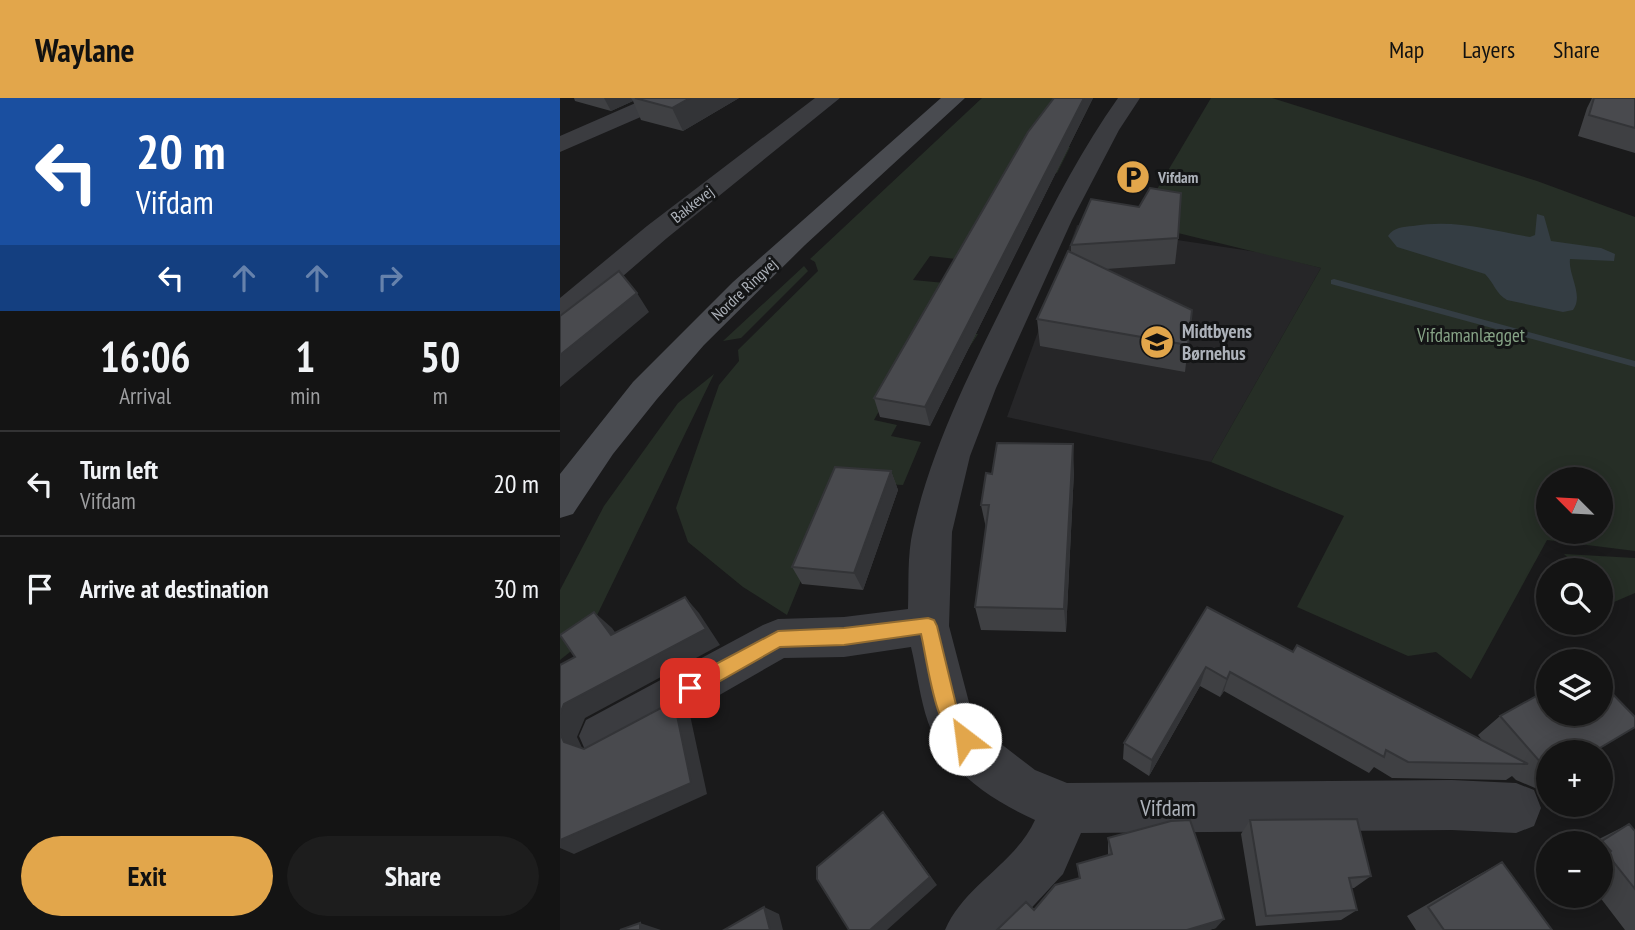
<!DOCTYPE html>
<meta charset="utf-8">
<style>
body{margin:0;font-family:"PT Sans Narrow",sans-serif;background:#1d1d1d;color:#f1f3f6;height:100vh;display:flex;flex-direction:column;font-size:26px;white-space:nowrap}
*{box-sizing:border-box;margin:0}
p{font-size:23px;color:#9d9ea0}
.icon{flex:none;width:38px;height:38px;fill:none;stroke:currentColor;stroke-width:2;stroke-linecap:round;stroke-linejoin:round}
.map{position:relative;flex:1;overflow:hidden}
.drawer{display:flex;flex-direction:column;background:#141414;width:560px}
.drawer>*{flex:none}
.guide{background:#1a4fa0;color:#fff;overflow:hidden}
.needle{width:46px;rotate:294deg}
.controls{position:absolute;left:976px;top:369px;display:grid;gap:14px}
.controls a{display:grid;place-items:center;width:77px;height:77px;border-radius:50%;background:#141414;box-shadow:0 4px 18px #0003,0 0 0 2px #333334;font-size:35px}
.pin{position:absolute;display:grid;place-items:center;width:60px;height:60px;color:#fff;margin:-30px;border-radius:14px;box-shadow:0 4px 10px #0006}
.me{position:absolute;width:77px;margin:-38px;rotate:330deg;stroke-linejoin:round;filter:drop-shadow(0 0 5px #0008)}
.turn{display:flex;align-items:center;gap:24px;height:147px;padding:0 21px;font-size:32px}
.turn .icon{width:91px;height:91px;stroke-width:2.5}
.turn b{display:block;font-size:49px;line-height:60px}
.lanes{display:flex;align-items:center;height:66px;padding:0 21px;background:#0003;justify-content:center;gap:35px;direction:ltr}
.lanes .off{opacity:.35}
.eta{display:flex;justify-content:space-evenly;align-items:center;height:119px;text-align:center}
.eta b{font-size:42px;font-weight:800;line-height:49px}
.cta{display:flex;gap:14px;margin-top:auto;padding:14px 21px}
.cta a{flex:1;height:80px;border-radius:42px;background:#e2a64b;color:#111;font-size:28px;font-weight:800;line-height:80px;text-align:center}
.cta a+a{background:#1d1d1d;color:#f1f3f6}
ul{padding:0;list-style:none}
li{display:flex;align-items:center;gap:21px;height:105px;padding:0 21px;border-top:2px solid #333334}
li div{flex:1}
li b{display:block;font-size:26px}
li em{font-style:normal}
header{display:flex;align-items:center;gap:42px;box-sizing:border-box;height:98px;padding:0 35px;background:#e2a64b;color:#111}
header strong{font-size:33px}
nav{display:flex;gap:38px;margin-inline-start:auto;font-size:24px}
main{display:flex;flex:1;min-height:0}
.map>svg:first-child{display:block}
.built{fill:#262628}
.green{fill:#262e26;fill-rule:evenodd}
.water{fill:#343d43}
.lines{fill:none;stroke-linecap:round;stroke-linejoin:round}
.stream{fill:#343d43;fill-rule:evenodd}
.street{fill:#3b3c40;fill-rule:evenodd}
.secondary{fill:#494b50;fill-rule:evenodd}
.wall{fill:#3f4043}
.shaded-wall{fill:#333437}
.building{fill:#494a4e;stroke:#333437;stroke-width:2}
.route{fill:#e2a64b;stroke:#936c31;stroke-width:2}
.labels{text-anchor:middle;stroke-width:6;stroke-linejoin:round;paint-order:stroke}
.far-poi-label{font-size:16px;font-weight:bold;fill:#adb2ba;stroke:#141516;text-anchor:start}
.far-street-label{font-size:16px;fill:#adb2ba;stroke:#141516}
.poi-label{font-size:19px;font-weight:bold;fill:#adb2ba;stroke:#141516;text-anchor:start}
.park-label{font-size:19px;fill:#86a386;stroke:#141516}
.near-street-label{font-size:23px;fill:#adb2ba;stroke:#141516}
</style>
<header>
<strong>Waylane</strong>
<nav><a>Map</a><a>Layers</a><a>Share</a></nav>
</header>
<main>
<section class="drawer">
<div class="guide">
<div class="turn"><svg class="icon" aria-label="left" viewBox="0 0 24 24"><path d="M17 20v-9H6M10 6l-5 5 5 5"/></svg><div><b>20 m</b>Vifdam</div></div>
<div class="lanes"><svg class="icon" aria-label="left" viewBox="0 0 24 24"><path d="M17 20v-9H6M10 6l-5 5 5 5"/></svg><svg class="icon off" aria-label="ahead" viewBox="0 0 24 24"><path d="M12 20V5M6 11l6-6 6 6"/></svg><svg class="icon off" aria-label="ahead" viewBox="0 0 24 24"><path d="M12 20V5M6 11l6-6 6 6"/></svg><svg class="icon off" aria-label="right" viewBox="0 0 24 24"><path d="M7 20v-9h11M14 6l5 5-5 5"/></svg></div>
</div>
<div class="eta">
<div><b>16:06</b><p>Arrival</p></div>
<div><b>1</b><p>min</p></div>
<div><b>50</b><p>m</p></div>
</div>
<ul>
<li><svg class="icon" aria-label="left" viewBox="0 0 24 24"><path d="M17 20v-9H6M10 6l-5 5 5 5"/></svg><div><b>Turn left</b><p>Vifdam</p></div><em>20 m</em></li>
<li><svg class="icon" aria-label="arrive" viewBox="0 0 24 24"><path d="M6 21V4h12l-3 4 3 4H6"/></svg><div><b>Arrive at destination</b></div><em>30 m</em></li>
</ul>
<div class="cta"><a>Exit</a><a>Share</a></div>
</section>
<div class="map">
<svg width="1075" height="832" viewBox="0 0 1075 832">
<rect width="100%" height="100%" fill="#1a1a1b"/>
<!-- built -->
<path class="built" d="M517 127 704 155 761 170 651 364 447 319Z"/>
<!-- green -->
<path class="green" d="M422 0H507L476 43 510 49 497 75 455 71 396 161 370 158 353 182 385 185 393 232 418 236 407 253 355 249 314 322 337 327 331 338 361 344 343 387 281 384 227 517 183 489 128 444 116 410 159 287 179 263 178 252 258 173 255 164 250 161Z
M651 0H712L977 83 1075 119V453L987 442 911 581 876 554 848 558 737 509 784 418 651 364 761 170 577 125ZM989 382H1041V434H989Z
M244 168 248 173 181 240 163 243Z
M154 276 25 542 0 562V492L44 408 118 305Z
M1004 456 1075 460V495L1054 504 1041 492V472H1021Z"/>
<!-- water -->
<path class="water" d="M977 116 984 118 991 143 1041 150 1055 156 1054 163 1010 161C1008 177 1024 197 1013 212L1003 214 947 202C936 196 934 185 925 176L837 149 828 138C834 129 843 129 853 128 895 121 929 132 970 139L975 137Z"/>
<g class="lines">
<!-- stream -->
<path class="stream" d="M774 181 1075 263V269L771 186V182Z"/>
<!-- street -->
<path class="street" d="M87 0H116L113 5 0 54V38Z
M255 0H280L107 140 11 223 0 226V200L87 128Z
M558 0H580L559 32 512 122 436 290 410 358 392 434 389 528 411 612 436 642 475 672 507 685 892 682 956 685 974 692 981 710 974 728 956 735 892 732 521 735 503 776 451 832H385C404 787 455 766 475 722 431 702 385 672 368 624 360 601 357 574 351 549L284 559 224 560 60 654 43 661 26 654 19 638 26 622 203 527 218 521 284 519 348 511C349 486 347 457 353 432 372 348 411 272 449 195 482 129 515 61 558 0Z"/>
<!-- secondary -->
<path class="secondary" d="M381 0H405L245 147 144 247 97 301 53 356 13 416 0 420V376L73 284 173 184Z"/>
</g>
<!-- wall -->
<path class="wall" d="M14 0H179L123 33 81 22 73 3 51 13 15 3Z
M494 0H533L370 328 320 319 314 300Z
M1032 0H1075V55L1018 38 1027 10Z
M618 140 615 166 546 171 632 212 625 274 480 248 477 221 511 155V147Z
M331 373 338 392 303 492 242 486 232 469Z
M514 373 506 534 421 532 415 509 426 430 421 407 432 376Z
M647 509 733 554 923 643 918 637 940 618 1075 629 1034 654H989V682L975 690 956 682 952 678 946 682 832 680 814 669 809 675 664 593 660 599 640 588 589 678 563 661 564 645Z
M690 722 811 778 794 790H791L797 812 781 822 696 828 681 736Z
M1069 726 1075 733V832H1065L1039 798H1041V746H1029Z
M548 740 656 830 649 832H437L474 812 519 780 517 766 548 757Z
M942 764 992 832H856L847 818 918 777Z"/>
<!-- shaded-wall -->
<path class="shaded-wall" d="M44 0H71L73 3 51 13Z
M130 0H179L123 33 112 10Z
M524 0H533L370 328 365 309Z
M77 195 89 214 0 289V257Z
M513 346 514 373 506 534 504 511Z
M331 373 338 392 303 492 294 475Z
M125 499 139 515 160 547 25 620 17 639 25 656 4 644 0 635V616L4 606Z
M34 514 52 530 68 552 51 537Z
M646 569 640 588 589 678 592 662Z
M670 574 664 593 660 599 667 581Z
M114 603 130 617 147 696 14 756 0 750V742Z
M323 714 332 725 377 787 327 832H310Z
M204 809 219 816 223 832H210Z
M664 821 656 830 649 832H627Z
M80 825 101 832H80Z"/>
<!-- building -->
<path class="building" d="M75 0H130L112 10Z
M494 0H524L365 309 314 300 468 34Z
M1034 0H1075V30L1029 17Z
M590 90 621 95 618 140 511 147 531 101 579 109Z
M508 153 632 212 628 247 477 221Z
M59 173 77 195 0 257V218Z
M437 345 513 346 504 511 415 509 429 407H421L426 375 432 376Z
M275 369 331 373 294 475 232 469Z
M125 499 146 531 4 606 0 616V567L15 559 0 537 34 514 51 537Z
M647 509 733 554 737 547 968 666 848 664 826 652 824 659 670 574 667 581 646 569 592 662 564 645Z
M1041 584 1075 619V629L1033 654H989V668L981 665 940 618 989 591V616H1041Z
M114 603 131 685 0 742V635L4 644 24 651Z
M323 714 370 779 310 832H289L257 781V769Z
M797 721 811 778 789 780 797 812 706 818 690 722Z
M630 722 664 821 627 832H437L466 804 474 812 495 787 520 780 517 766 552 756 548 740 611 723Z
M1069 726 1075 733V791L1048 757 1051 753 1042 743Z
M942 764 992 832H884L868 809Z
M204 809 210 832H164Z
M80 825V832H60Z"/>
<!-- route -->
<path class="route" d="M368 520 374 522 377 528 399 619 415 641 412 648 405 651C375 638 368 566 361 536L284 547 220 549 137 596 130 598 124 596 121 590 124 583 218 533 284 530Z"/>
<!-- icons -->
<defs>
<g id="parking-disc" transform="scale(1.75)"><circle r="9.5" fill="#e2a64b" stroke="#141516"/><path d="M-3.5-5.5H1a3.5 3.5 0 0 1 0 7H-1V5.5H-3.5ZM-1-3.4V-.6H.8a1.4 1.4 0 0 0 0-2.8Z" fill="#111"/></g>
<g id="school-disc" transform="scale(1.75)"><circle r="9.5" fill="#e2a64b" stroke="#141516"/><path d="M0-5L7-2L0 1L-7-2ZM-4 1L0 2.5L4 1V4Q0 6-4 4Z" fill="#111"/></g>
</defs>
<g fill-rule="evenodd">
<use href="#parking-disc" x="573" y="79"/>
<use href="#school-disc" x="597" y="244"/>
</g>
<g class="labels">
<!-- far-poi labels -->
<g class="far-poi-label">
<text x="598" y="85">Vifdam</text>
</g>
<!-- far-street labels -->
<g class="far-street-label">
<text transform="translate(132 106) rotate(-38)" y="6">Bakkevej</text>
<text transform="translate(184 191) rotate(-43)" y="6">Nordre Ringvej</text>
</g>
<!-- poi labels -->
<g class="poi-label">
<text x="622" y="240">Midtbyens<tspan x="622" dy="22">Børnehus</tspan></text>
</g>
<!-- park labels -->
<g class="park-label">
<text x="911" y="244">Vifdamanlægget</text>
</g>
<!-- near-street labels -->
<g class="near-street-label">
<text x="608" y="718">Vifdam</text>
</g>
</g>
</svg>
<div class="controls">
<a><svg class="needle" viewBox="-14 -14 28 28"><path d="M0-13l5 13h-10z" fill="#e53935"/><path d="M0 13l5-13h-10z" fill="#9d9ea0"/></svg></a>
<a><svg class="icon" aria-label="search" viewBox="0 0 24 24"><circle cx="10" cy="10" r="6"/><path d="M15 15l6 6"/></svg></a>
<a><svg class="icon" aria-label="layers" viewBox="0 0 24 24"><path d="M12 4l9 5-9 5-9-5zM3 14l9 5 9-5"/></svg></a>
<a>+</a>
<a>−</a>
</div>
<div class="pin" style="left:130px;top:590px;background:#d93025"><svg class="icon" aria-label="arrive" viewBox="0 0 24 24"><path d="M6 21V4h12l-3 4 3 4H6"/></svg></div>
<svg class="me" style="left:405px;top:641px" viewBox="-20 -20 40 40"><circle r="19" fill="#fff"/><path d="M0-13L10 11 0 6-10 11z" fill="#e2a64b"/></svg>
</div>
</main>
